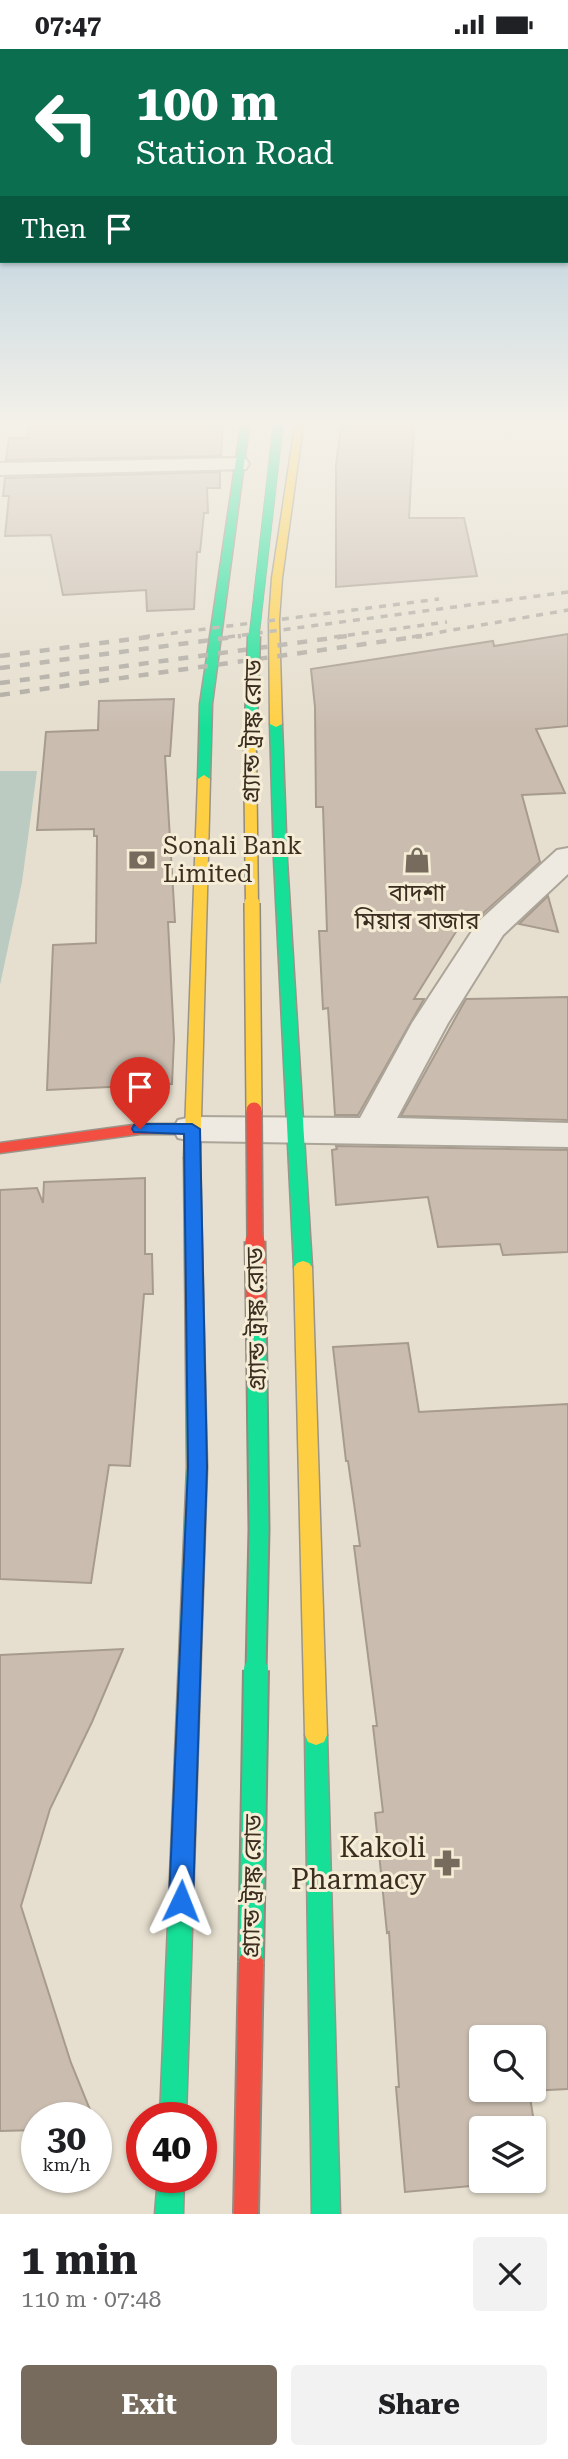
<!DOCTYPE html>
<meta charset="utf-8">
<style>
body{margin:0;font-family:"Roboto Serif","Noto Sans Bengali",serif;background:#f2f2f2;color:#202124;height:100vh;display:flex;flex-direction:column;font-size:26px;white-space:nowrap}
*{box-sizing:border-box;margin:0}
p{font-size:23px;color:#757577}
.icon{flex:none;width:38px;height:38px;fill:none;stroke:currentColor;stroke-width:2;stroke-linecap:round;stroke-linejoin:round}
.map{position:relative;height:2165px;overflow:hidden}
.details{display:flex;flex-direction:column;background:#fff;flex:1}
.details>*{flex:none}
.top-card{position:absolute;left:0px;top:0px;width:569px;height:214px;box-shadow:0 2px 5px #0004;background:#0b6e4f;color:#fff;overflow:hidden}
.fabs{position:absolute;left:469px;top:1976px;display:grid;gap:14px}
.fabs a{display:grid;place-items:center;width:77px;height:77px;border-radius:7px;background:#fff;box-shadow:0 2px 5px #0004;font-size:35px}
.speed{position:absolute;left:21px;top:2053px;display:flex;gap:14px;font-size:35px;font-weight:700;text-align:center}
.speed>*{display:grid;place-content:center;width:91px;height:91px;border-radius:50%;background:#fff;box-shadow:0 2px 5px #0004;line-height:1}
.speed small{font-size:18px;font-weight:400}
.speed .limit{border:10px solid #d22;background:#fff;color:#111}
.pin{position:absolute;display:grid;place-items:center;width:60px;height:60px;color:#fff;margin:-72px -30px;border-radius:50% 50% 50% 0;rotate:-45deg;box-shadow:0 0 7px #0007}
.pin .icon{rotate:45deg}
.me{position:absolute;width:77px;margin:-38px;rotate:2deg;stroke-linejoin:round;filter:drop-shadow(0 0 5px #0008)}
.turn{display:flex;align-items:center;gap:24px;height:147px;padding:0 21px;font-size:32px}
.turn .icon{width:91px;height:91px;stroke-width:2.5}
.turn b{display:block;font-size:49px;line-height:60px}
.then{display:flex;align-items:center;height:66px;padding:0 21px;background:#0003;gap:14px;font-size:26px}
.round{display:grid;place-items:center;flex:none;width:74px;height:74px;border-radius:7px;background:#f2f2f2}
.summary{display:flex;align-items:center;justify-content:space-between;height:119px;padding:0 21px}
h1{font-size:42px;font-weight:700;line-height:52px}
.cta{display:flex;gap:14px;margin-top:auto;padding:14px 21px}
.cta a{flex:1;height:80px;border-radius:7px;background:#776b5d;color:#fff;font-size:28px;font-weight:700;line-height:80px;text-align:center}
.cta a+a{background:#f2f2f2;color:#202124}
.status{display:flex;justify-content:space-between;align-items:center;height:49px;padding:0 35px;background:#fff;direction:ltr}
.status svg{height:19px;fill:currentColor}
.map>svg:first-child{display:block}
.water{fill:#bbcbc1}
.building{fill:#cabdb0;stroke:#a79b8e;stroke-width:2;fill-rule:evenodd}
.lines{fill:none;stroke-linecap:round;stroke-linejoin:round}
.street-casing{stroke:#aba498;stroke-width:4}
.fast-casing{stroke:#9b9488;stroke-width:3}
.slow-casing{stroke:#9b9488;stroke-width:3}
.jam-casing{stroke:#9b9488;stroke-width:3}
.street{fill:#eeeae1;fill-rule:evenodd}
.fast{fill:#16e098;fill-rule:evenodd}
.slow{fill:#ffcf43;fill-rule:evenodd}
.jam{fill:#f24e42;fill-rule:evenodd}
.rail-far1{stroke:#aea9a1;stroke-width:3.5;stroke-dasharray:7 7;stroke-linecap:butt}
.rail{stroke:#aea9a1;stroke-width:4.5;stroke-dasharray:10 10;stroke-linecap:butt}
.fast-bridge-far3-casing{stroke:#918a7f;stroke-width:11;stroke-linecap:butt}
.fast-bridge-far2-casing{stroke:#918a7f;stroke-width:15;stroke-linecap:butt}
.fast-bridge-far1-casing{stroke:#918a7f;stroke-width:23;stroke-linecap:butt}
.fast-bridge-casing{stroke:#918a7f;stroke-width:28;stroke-linecap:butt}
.slow-bridge-far1-casing{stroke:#918a7f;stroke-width:15;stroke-linecap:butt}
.slow-bridge-casing{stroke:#918a7f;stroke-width:18;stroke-linecap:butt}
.jam-bridge-far2-casing{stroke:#918a7f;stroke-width:18;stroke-linecap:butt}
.jam-bridge-far1-casing{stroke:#918a7f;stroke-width:23;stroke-linecap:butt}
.jam-bridge-casing{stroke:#918a7f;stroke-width:28;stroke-linecap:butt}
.fast-bridge-far3{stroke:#16e098;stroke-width:10}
.fast-bridge-far2{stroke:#16e098;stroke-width:12}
.fast-bridge-far1{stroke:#16e098;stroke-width:19}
.fast-bridge{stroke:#16e098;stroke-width:24}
.slow-bridge-far1{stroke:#ffcf43;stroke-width:12}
.slow-bridge{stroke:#ffcf43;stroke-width:15}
.jam-bridge-far2{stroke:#f24e42;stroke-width:15}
.jam-bridge-far1{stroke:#f24e42;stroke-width:19}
.jam-bridge{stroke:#f24e42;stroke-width:24}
.route{fill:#1a73e8;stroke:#114b97;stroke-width:2}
.labels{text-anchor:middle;stroke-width:6;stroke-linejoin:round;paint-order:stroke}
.street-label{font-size:24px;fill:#3b2d1f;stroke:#f6edd6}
.poi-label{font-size:24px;fill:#3b2d1f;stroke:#f6edd6;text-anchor:start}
.near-poi-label{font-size:28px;fill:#3b2d1f;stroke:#f6edd6;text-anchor:end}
</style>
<div class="status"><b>07:47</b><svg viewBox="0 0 49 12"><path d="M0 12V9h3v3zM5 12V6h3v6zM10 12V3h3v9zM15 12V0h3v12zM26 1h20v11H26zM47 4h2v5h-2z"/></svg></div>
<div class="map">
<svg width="568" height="2165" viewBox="0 0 568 2165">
<rect width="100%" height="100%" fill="#e6dfcf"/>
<!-- water -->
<path class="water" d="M0 722H37L22 833 0 936Z"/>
<!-- building -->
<path class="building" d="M29 377H223L221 407 6 411 9 389H28Z
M341 377H414L409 469H464L477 527 336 538V416Z
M220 423V439H207L208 464H204L200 503H197L194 560 147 562 146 541 63 546 51 486 5 487 9 447H3L5 429Z
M568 585V677L536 680 565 744 522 746 540 813 480 867 467 865 414 950H424L358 1066H335L328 959 323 960 319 882H327L323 758H316L315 658 311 620 493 592 494 597Z
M174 650 170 707H165L175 873H168L174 990 172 1035 47 1041 53 896 96 894 97 787H94V780L37 781 46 683 98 681 99 652Z
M548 847 558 883 519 875Z
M568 948V1071L401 1067 466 950Z
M336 1097 568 1101V1203L503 1206 500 1195 438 1198 428 1148 336 1156 332 1101 337 1100Z
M145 1129V1205H152L153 1245H144L130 1417 109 1416 91 1534 0 1530V1141L37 1139 43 1154 44 1133Z
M408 1294 419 1363 568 1355V2040L529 2042 543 2130 534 2131V2079H481V2132H526L405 2143 396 2038H399L389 1883 387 1884 375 1764 383 1763 373 1677H377L354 1497H360L348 1412H346L333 1298ZM481 1988H534V2040H481Z
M123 1600 92 1673 50 1760 21 1857 71 2014 93 2068H37V2081L0 2082V1606Z"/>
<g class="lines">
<!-- street casing -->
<g class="street-casing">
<path id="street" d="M238 409 246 410 249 415 246 420 0 426V414Z
M568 799V825L503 886 448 974 397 1069 568 1074V1098L192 1092 178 1089 173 1080 178 1071 192 1068 360 1069 412 974 478 873 557 801Z"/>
</g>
<!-- fast casing -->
<g class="fast-casing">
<path id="fast" d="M241 377H249L212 655 210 730 204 734 198 730 200 655Z
M276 672 282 675 287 811 312 1218 309 1222H297L294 1218 274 811 270 675Z
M192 1104 200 1109 207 1418 186 2068H160L187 1418 184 1109Z
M316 1676 324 1679 327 1686 340 2165H312L305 1686 308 1679Z
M158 2128H184L183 2165H155Z"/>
</g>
<!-- slow casing -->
<g class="slow-casing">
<path id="slow" d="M295 377H303L282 529 279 571 282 675 276 678 270 675 269 571 272 529Z
M204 726 210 730 200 1109 192 1114 184 1109 198 730Z
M303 1212 309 1214 312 1218 327 1686 324 1693 316 1696 308 1693 305 1686 294 1218 297 1214Z"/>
</g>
<!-- jam casing -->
<g class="jam-casing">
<path id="jam" d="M140 1075H192L200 1080 192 1085H140L0 1104V1094Z"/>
</g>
<!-- street -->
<use href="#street" class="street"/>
<!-- fast -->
<use href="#fast" class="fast"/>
<!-- slow -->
<use href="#slow" class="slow"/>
<!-- jam -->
<use href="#jam" class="jam"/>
<!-- rail-far1 -->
<path class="rail-far1" d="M143 588 439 550
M228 588 568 543
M334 588 447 573
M412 588 568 561"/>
<!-- rail -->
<path class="rail" d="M0 607 156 587
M0 619 241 587
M0 634 347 587
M0 646 422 587"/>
<!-- fast-bridge-far3 casing -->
<g class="fast-bridge-far3-casing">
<path id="fast-bridge-far3" d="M254 588 278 377"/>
</g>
<!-- fast-bridge-far2 casing -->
<g class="fast-bridge-far2-casing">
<path id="fast-bridge-far2" d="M250 703 254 587"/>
</g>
<!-- fast-bridge-far1 casing -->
<g class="fast-bridge-far1-casing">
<path id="fast-bridge-far1" d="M256 1251 259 1480 256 1623"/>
</g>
<!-- fast-bridge casing -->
<g class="fast-bridge-casing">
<path id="fast-bridge" d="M251 1913 256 1621"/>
</g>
<!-- slow-bridge-far1 casing -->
<g class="slow-bridge-far1-casing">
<path id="slow-bridge-far1" d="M250 703 252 856"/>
</g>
<!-- slow-bridge casing -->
<g class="slow-bridge-casing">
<path id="slow-bridge" d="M252 854 254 1061"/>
</g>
<!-- jam-bridge-far2 casing -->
<g class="jam-bridge-far2-casing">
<path id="jam-bridge-far2" d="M254 1061 255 1194"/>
</g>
<!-- jam-bridge-far1 casing -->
<g class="jam-bridge-far1-casing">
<path id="jam-bridge-far1" d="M255 1192 256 1251"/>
</g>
<!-- jam-bridge casing -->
<g class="jam-bridge-casing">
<path id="jam-bridge" d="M246 2165 251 1913"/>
</g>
<!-- fast-bridge-far3 -->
<use href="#fast-bridge-far3" class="fast-bridge-far3"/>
<!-- fast-bridge-far2 -->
<use href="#fast-bridge-far2" class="fast-bridge-far2"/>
<!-- fast-bridge-far1 -->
<use href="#fast-bridge-far1" class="fast-bridge-far1"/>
<!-- fast-bridge -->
<use href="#fast-bridge" class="fast-bridge"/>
<!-- slow-bridge-far1 -->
<use href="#slow-bridge-far1" class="slow-bridge-far1"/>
<!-- slow-bridge -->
<use href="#slow-bridge" class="slow-bridge"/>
<!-- jam-bridge-far2 -->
<use href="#jam-bridge-far2" class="jam-bridge-far2"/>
<!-- jam-bridge-far1 -->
<use href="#jam-bridge-far1" class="jam-bridge-far1"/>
<!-- jam-bridge -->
<use href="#jam-bridge" class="jam-bridge"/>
</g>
<!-- sky -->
<linearGradient id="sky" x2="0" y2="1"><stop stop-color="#96bdd8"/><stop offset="0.55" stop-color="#f4f1e9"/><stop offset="1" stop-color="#f4f1e9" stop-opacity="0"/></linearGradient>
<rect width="568" height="680" fill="url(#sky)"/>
<!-- route -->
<path class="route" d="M140 1075H192L200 1080 207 1418 193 1852 189 1860 181 1864 172 1860 169 1852 188 1418 184 1085 134 1083 132 1080 134 1076Z"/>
<!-- icons -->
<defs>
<g id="bank-bare" transform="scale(2.1)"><path d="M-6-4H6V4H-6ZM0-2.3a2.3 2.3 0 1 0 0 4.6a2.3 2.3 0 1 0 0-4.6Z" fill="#776b5d" stroke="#f6edd6" stroke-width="2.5" paint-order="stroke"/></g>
<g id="shop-bare" transform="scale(2.1)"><path d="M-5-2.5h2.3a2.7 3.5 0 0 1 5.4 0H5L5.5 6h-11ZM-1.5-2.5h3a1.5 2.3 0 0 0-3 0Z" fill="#776b5d" stroke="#f6edd6" stroke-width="2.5" paint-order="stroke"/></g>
<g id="pharmacy-bare" transform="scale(2.1)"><path d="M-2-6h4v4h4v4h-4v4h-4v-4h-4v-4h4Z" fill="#776b5d" stroke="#f6edd6" stroke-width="2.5" paint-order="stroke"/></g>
</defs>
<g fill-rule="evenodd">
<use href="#bank-bare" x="142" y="811"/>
<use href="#shop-bare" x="417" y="811"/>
<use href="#pharmacy-bare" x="447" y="1814"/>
</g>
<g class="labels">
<!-- street labels -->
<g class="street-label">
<text transform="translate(252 682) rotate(-89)" y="8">গ্র্যান্ড ট্রাঙ্ক রোড</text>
<text transform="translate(256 1270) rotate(-91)" y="8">গ্র্যান্ড ট্রাঙ্ক রোড</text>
<text transform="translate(252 1837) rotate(-89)" y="8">গ্র্যান্ড ট্রাঙ্ক রোড</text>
</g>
<!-- poi labels -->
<g class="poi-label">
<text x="163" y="805">Sonali Bank<tspan x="163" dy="28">Limited</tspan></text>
<text x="417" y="852" text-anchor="middle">বাদশা<tspan x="417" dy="28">মিয়ার বাজার</tspan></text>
</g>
<!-- near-poi labels -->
<g class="near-poi-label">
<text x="426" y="1808">Kakoli<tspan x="426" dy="32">Pharmacy</tspan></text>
</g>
</g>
</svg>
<div class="fabs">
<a><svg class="icon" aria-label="search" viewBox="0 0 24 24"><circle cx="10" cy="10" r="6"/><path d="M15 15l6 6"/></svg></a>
<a><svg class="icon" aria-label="layers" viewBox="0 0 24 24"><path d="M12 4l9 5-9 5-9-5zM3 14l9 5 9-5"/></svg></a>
</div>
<div class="speed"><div>30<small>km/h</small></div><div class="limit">40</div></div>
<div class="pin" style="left:140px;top:1080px;background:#d93025"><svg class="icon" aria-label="arrive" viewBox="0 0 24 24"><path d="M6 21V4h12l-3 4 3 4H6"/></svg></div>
<svg class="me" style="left:181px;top:1852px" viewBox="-20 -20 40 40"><path d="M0-17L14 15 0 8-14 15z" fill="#1a73e8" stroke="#fff" stroke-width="4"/></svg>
<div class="top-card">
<div class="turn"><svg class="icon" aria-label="left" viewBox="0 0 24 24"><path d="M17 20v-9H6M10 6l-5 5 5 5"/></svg><div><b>100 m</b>Station Road</div></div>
<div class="then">Then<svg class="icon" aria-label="arrive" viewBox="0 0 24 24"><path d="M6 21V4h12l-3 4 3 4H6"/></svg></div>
</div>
</div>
<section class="details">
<div class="summary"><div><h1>1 min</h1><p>110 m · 07:48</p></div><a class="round"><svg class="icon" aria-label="close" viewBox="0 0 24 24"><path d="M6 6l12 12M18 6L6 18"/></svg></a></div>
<div class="cta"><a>Exit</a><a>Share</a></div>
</section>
